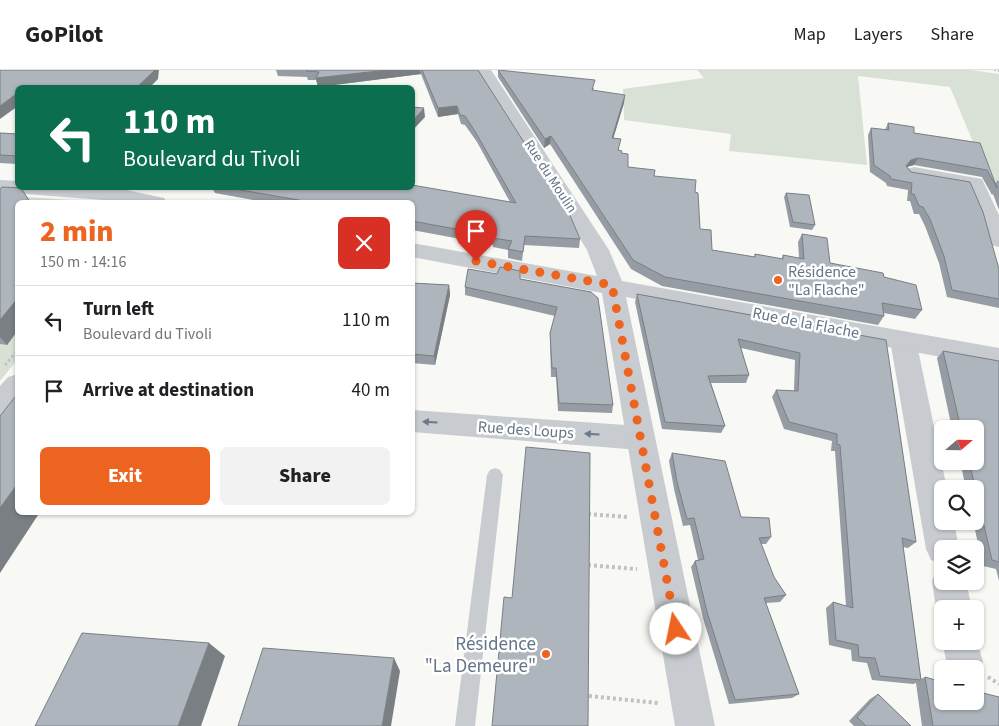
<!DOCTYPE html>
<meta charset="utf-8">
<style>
body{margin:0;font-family:"Source Sans 3",sans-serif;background:#f2f2f2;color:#202124;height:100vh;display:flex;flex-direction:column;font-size:19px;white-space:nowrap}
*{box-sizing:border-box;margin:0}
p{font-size:16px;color:#757577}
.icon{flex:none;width:28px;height:28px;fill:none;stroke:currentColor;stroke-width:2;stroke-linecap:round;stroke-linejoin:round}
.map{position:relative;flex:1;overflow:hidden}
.side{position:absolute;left:15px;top:130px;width:400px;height:315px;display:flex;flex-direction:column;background:#fff;border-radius:8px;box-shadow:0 1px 4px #0004}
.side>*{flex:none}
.top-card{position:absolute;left:15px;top:15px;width:400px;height:105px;border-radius:8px;box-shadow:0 1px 4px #0004;background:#0b6e4f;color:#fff;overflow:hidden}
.needle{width:32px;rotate:70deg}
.fabs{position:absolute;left:934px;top:350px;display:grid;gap:10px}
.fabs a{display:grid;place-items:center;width:50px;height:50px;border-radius:8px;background:#fff;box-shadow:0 1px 4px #0004;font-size:25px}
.pin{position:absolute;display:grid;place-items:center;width:42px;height:42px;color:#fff;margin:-51px -21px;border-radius:50% 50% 50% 0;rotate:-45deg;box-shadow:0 0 5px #0007}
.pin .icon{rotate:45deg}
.me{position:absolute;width:55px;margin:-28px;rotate:349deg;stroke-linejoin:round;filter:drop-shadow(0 0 4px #0008)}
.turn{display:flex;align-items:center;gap:18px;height:105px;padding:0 25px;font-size:22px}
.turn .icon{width:65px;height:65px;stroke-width:2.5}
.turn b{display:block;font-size:35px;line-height:42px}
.round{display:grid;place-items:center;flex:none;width:52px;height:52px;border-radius:8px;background:#f2f2f2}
.summary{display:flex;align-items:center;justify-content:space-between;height:85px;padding:0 25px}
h1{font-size:30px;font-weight:800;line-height:38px;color:#ed6421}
.action{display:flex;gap:10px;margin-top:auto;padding:10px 25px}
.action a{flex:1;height:58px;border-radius:8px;background:#ed6421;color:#fff;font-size:20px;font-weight:800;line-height:58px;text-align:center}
.action a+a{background:#f2f2f2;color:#202124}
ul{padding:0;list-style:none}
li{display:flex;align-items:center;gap:15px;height:70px;padding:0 25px;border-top:1px solid #e0e0e0}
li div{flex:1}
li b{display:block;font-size:19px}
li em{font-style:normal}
header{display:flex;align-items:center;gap:30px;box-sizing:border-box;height:70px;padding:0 25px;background:#fff;border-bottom:1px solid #e0e0e0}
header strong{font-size:24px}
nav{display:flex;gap:28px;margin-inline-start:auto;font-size:18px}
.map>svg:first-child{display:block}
.green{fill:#d9e0d6}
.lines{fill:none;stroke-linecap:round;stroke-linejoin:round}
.path-far2{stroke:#bfc2c4;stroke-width:2;stroke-dasharray:2 2;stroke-linecap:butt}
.path-far1{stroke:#bfc2c4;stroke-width:3;stroke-dasharray:2.5 2.5;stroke-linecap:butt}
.path{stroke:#bfc2c4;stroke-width:4;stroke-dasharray:3 3;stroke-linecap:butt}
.service{fill:#c8cbcf;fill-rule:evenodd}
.minor{fill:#c8cbcf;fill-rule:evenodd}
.tertiary{fill:#c8cbcf;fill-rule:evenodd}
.wall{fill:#969ca3}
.shaded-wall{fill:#7a7f84}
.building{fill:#aeb5bd;stroke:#7a7f84}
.oneway{fill:#6a798c}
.route{stroke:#ed6421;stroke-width:9;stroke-dasharray:0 16.2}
.poi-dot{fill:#ed6421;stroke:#fff;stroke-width:2}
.labels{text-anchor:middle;stroke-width:5;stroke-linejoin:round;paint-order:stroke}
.far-street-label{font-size:14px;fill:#657588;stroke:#fff}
.poi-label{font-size:16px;fill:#657588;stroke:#fff;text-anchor:start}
.street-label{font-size:16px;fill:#657588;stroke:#fff}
.near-poi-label{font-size:19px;fill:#657588;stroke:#fff;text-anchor:end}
</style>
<header>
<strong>GoPilot</strong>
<nav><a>Map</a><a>Layers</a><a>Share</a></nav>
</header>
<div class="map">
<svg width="999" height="656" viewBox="0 0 999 656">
<rect width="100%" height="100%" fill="#f8f8f5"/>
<!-- green -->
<path class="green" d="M697 0H971L999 4V119L988 118 973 72 950 17 858 6 867 95 729 81 731 64 624 50 623 19 704 8Z
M0 125 96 132H18L17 290 0 311Z"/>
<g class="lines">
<!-- path-far2 -->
<path class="path-far2" d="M994 0 999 1"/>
<!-- path-far1 -->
<path class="path-far1" d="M5 295 18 280"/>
<!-- path -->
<path class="path" d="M588 444 627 447
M588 495 637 499
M988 607 999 614
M589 626 658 633"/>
<!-- service -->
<path class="service" d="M495 398 500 400 503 405 475 656H455L487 405 490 400Z"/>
<!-- minor -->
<path class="minor" d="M914 97 982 109 999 145V177L991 175 988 170 967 118 907 107 904 103 907 99Z
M903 261 912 264 916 270 947 419H942V451H954L959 479H942V494L931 490 926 479 890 270 894 264Z
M18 304V333L10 342 0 345V316L8 307Z
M412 340 640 356 650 360 654 368 650 376 640 380 412 362Z
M942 497V511H966L972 539H942V552L936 539 932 511 937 499Z
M975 563 983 592 977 605 975 606V599H948L942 571V569V571H975Z"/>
<!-- tertiary -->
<path class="tertiary" d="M475 0H491L609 180 622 211 999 278V298L626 227 715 656H675L602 223 412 187V173L597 206 587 180Z
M0 110 18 111V118H117L164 128 167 132H129L0 122Z"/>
</g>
<!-- wall -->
<path class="wall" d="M276 0H478L580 169 579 178 524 175 522 191 508 188V180L493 177V175L412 160V132H264L215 123 212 118H412L510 132 477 72 465 55 461 54 458 44 438 47 421 4 318 17 316 10H308L307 7 278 6Z
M498 0 594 18 593 20 624 33 613 68 619 80 621 83 628 97 654 106 695 122 700 159 712 180 754 187 755 184 782 189 783 185 799 188 798 172 802 164 830 193 884 207 922 240 915 249 884 243V246L878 255 662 216 631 199 550 74 544 78 498 7Z
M888 53 914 63 980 73 995 114 998 110 999 111V140L993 124 992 125 982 107 914 95 907 97 999 199V238L947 227 939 193 925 156 919 144H914L910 131H907L908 120 887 116 886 113 870 102 868 65 871 58 885 60Z
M0 63 18 64V94L0 93Z
M21 118 30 132H18V260L7 275 0 274V119Z
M786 123 815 155 812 160 790 157 784 127Z
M520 201V209L591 222 613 335 612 343 558 341 556 307H551L550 271V263L555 246 465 225V217Z
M412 213 449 215 450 225 435 295 412 293Z
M637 224 886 270 916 472 908 478 903 477 921 609 925 607 999 656H922L916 613 913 614 872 610 867 593 852 591 851 580 829 575 826 538 833 532 846 536 835 381H831L832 371 784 359 772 327 776 320 794 321 795 290 741 278 749 305 746 313H711L725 356 721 363 662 359 635 232Z
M943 281 999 291V511L996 499 983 496 973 451H975V419H966L960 391H975V359H952L937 288Z
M672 383 741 447 771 467 766 474H761L774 507 786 525 780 532 766 533 799 624 792 628 729 634 703 548 691 497 695 491 698 490 690 455 683 456 674 419 669 391Z
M878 624 911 656H854L849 651 870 629Z"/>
<!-- shaded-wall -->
<path class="shaded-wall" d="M154 0H159L158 9 149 18H136Z
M387 0H420L421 4 318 17 316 8Z
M16 24 18 26V36L0 49V36Z
M625 25 624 33 611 76 612 68Z
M457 36 458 44 438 47V38Z
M424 38 425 47 412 61V52Z
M551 66 550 74 544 78 545 69Z
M918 88 914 95 906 97V96L911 90Z
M449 215 450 225 435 295 434 286Z
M18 228V260L7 275 0 267V250Z
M18 413V442H40L0 503V438Z
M209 573 225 586 201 656H178Z
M394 588 400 601 391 656H382Z"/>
<!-- building -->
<path class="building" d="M0 0H154V1L136 18H18V24H16L0 36Z
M307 0H387L316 8 319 2 306 1Z
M422 0H478L569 143 580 169 525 166 523 182 508 179 512 171 493 168 494 166 412 151V132H310L229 118H412V115L516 133 476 63 465 46 460 45 457 36 438 38Z
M498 0 595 10 592 20 625 25 612 68 621 69 618 80 622 81 621 83 628 84V97L655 100 654 106 696 110 695 122 698 123 700 159 711 160 712 180 755 187V184L783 189V185L804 189 802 164 827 168 830 193 883 203 884 207 916 215 922 240 882 233 884 246 665 207 633 190 551 66 545 69Z
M412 37 424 38 412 52Z
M888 53 914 57V63L980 73 997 118 987 100 918 88 911 90 906 96 911 102 970 112 983 142 999 199V229L952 220 944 186 930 149 923 137 919 136 914 124H911L912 113 891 109 890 106 874 95 871 58 889 60Z
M0 63 18 64V86L0 85Z
M2 117 21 118 30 132H18V228L0 250V119Z
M786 123 809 125 815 155 793 152Z
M500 197 520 201V209L591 222 598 228 613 335 559 333 556 298H552L550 263 557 237 465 217 468 199 497 204Z
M412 213 449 215 434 286 412 284Z
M637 224 886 270 916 472 902 468 921 610 880 606 875 588 859 587 858 575 836 570 833 532 853 538 840 375 837 374V364L789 352 776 320 798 321 800 283 738 269 749 305 708 306 725 356 665 352Z
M943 281 999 291V492L992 490 969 391H975V359H961Z
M15 327H18V413L0 438V346Z
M526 377 590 383 588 656H492L504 527 512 528Z
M672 383 725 391 741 447 769 448 771 467 759 468 774 507 786 525 764 528 799 624 735 630 707 542 695 491 704 489 694 448 687 449 677 412Z
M82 563 209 573 178 656H35Z
M263 578 394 588 382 656H238Z
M925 607 942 612V631H975V621L999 627V656H933Z
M878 624 911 656H866L857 647Z"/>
<!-- one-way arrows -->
<defs><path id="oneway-solid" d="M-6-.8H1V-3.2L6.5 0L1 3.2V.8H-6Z" transform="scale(1.25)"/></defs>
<g class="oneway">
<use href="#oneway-solid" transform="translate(430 352) rotate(-176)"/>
<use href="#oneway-solid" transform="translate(592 364) rotate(-176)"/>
</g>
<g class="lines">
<!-- route -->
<path class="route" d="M476 191 612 215 676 559"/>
</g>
<!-- markers -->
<g class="poi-dot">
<circle cx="778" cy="210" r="5"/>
<circle cx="546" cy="584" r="5"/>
</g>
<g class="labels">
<!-- far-street labels -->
<g class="far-street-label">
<text transform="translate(551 106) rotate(57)" y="5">Rue du Moulin</text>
</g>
<!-- poi labels -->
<g class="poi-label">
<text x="788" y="207">Résidence<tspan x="788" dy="18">"La Flache"</tspan></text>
</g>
<!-- street labels -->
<g class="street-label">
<text transform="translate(806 252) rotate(11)" y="6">Rue de la Flache</text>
<text transform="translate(526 359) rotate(4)" y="6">Rue des Loups</text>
</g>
<!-- near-poi labels -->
<g class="near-poi-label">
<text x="536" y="580">Résidence<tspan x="536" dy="22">"La Demeure"</tspan></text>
</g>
</g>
</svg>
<div class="fabs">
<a><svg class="needle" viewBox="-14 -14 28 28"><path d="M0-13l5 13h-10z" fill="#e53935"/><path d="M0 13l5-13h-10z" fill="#757577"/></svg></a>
<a><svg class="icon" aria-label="search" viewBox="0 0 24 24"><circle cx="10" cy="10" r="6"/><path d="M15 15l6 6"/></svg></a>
<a><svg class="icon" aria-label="layers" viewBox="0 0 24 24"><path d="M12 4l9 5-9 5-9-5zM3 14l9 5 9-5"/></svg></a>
<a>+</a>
<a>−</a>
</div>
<div class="pin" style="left:476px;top:191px;background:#d93025"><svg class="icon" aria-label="arrive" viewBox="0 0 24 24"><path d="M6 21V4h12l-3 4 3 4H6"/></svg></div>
<svg class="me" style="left:676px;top:559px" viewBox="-20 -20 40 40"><circle r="19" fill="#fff"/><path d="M0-13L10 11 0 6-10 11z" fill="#ed6421"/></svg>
<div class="top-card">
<div class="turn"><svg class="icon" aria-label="left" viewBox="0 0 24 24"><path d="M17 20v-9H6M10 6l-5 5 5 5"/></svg><div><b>110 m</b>Boulevard du Tivoli</div></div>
</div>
<section class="side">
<div class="summary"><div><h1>2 min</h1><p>150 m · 14:16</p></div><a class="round" style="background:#d93025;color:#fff"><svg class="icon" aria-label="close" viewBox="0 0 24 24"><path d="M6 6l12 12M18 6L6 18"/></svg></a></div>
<ul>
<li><svg class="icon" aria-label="left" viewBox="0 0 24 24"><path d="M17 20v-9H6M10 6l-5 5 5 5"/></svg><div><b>Turn left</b><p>Boulevard du Tivoli</p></div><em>110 m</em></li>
<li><svg class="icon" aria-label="arrive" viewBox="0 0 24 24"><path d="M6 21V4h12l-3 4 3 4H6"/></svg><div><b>Arrive at destination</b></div><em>40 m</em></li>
</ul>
<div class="action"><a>Exit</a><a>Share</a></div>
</section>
</div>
